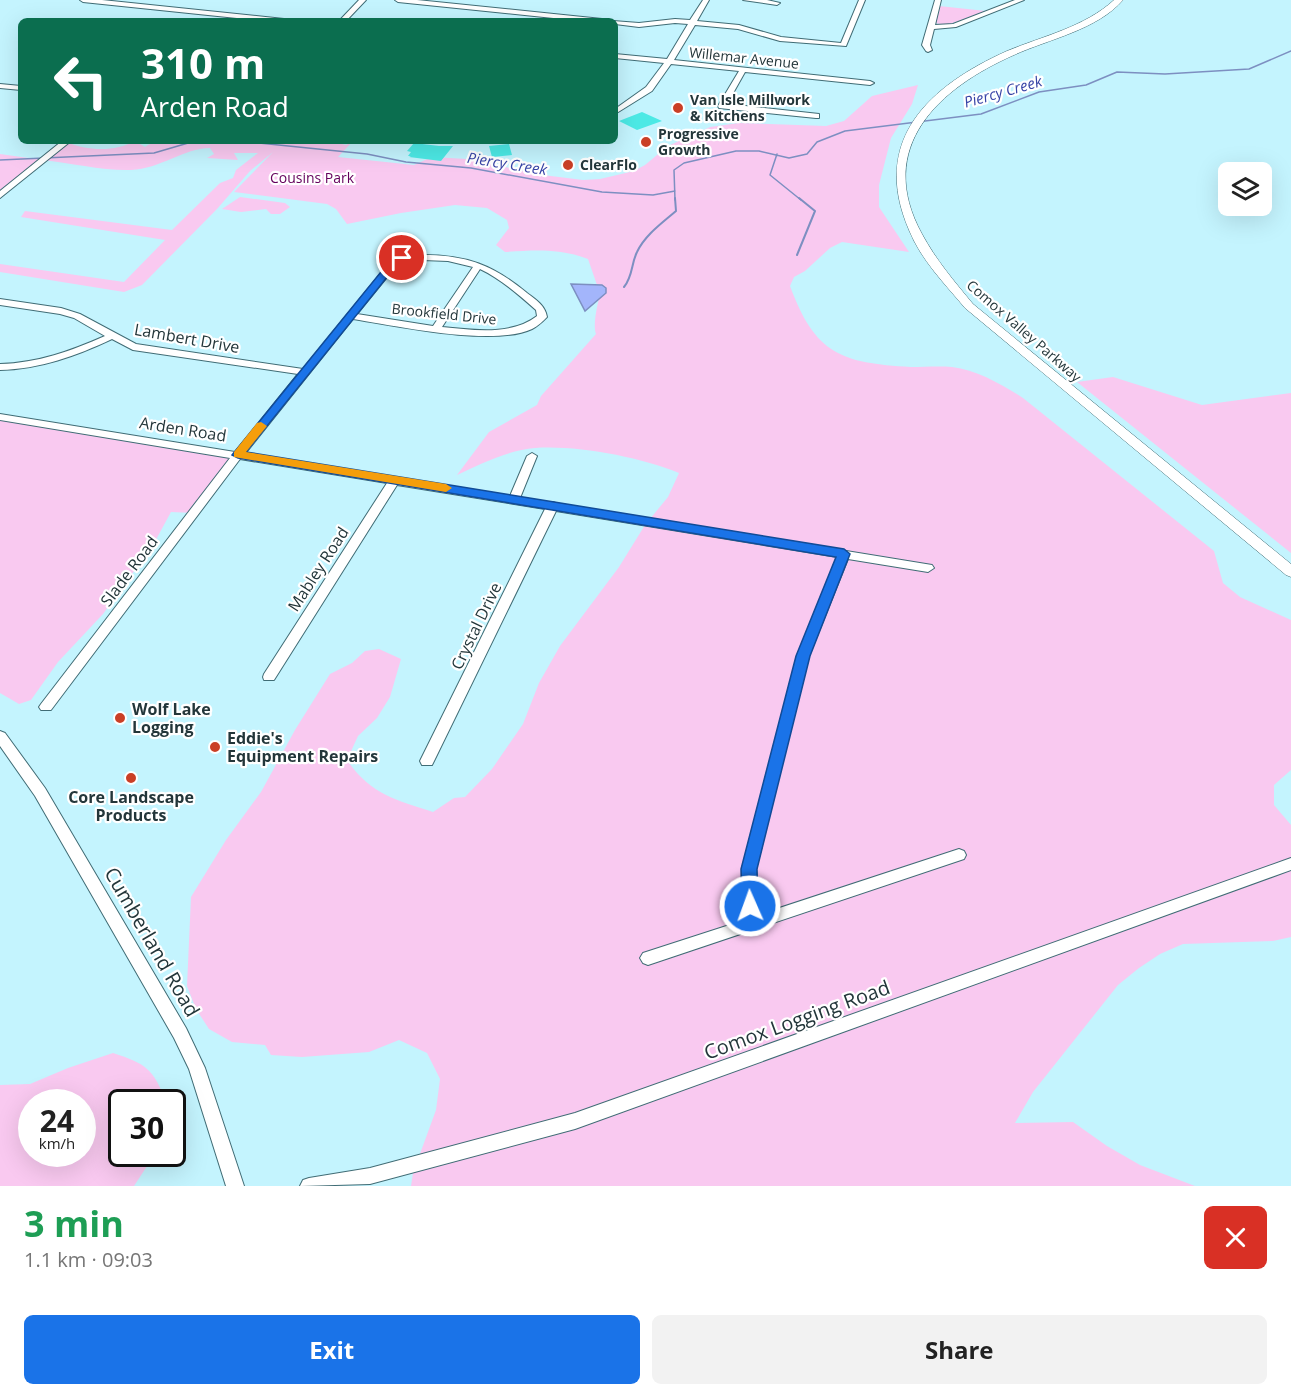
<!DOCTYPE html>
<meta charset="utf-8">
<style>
body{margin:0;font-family:"Open Sans",sans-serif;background:#f2f2f2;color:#222;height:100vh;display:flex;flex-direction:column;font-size:22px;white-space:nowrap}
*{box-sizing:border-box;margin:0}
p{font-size:20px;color:#767676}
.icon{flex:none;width:33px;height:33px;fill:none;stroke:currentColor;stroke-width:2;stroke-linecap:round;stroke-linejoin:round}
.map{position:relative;height:1186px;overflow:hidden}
.panel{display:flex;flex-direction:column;background:#fff;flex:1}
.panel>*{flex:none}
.hud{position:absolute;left:18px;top:18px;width:600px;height:126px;border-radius:9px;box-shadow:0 6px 24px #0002;background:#0b6e4f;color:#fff;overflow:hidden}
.controls{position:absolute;left:1218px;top:162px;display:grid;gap:12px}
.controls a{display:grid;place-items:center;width:54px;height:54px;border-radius:9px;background:#fff;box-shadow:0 6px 24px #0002;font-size:30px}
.speed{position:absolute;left:18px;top:1089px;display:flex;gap:12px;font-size:30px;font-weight:700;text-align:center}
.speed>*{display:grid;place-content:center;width:78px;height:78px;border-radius:50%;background:#fff;box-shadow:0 6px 24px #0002;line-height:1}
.speed small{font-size:15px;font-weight:400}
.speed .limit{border:3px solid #111;border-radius:9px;background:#fff;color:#111}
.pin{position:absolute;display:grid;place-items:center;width:51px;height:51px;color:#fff;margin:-26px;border:3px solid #fff;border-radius:50%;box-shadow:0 2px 6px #0007}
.me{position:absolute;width:66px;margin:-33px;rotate:358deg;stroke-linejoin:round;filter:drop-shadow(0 0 4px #0008)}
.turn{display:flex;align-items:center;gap:21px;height:126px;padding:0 24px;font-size:27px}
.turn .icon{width:78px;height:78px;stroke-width:2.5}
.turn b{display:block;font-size:42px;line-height:51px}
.round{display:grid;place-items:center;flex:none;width:63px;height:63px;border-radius:9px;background:#f2f2f2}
.summary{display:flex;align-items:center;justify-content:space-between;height:102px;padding:0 24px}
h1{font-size:36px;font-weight:700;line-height:45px;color:#1e9e55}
.action{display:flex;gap:12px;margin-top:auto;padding:12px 24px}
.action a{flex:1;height:69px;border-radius:9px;background:#1a73e8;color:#fff;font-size:24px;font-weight:700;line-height:69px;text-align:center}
.action a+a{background:#f2f2f2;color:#222}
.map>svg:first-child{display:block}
.green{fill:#f9c9f0;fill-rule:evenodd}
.water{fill:#a3b5fb;stroke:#7d8fc1;stroke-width:1.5}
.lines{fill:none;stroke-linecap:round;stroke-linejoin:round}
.stream-far1{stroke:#7d8fc1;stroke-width:1.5}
.stream{stroke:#7d8fc1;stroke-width:2}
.building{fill:#4ce9e5}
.minor-casing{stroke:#406c75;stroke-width:2}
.major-casing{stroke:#406c75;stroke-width:1}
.minor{fill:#fff;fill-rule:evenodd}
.major{fill:#fff;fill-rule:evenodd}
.route{fill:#1a73e8;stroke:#114b97;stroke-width:1.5}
.slow{fill:#f59e0b}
.poi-dot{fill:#ca3f26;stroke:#fff;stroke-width:2}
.labels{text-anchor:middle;stroke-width:4.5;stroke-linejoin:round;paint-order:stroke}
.far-street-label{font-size:14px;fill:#23363a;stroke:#fff}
.far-poi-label{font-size:14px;font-weight:bold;fill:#23363a;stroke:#fff;text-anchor:start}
.far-park-label{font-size:14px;fill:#64005c;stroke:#fff}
.far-water-label{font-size:15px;font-style:italic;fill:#3643a6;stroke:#fff}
.street-label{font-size:16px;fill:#23363a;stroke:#fff}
.poi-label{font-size:16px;font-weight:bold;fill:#23363a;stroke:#fff;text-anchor:start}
.near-street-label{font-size:20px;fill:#23363a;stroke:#fff}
</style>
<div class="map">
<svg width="1291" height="1186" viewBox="0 0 1291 1186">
<rect width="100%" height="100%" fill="#c4f4fe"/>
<!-- green -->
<path class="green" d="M939 6 986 11 947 25 934 23Z
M918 85 912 104 891 138 879 185V207L909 252 842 242 830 248 805 271 794 277 790 286C815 354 841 363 911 367 924 367 939 366 952 367 977 370 1003 385 1023 398L1214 551 1223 583 1240 597 1291 620V770L1274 785V805L1291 825V937L1273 941 1183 944 1160 954 1139 968 1118 985 1033 1092 1015 1123 1073 1122 1107 1146 1140 1165 1195 1186H411L413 1173 436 1110 440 1079 427 1053 399 1040 369 1052 302 1057 271 1055 265 1045 232 1042 209 1029 196 1009 187 986 191 897 226 840 261 792 295 730 330 674 352 663 365 651 379 649 401 659 390 697 377 718 358 736 347 760C370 794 396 800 433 812L454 798 465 797 492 769 523 724 539 683 560 646 619 567 645 525 668 497 679 473C640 457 577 445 535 448 509 450 480 464 457 475L489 432 537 405 541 396 596 334C592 323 599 299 602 286L597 285 588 259C560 248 534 250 505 252L496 245 509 228 507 220 487 208 455 205 401 213 347 224 336 209 327 204 234 192 273 152 250 171 217 209 142 285 124 292 0 272V264L124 282 165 240 21 217 25 211 172 230 220 183 233 178 236 170 258 153H234L238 160 207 158 214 154 210 148C184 148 160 169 131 170 105 171 70 163 43 160L0 192V154L43 160 66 142C88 151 115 152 135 141L145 147C154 141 168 137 180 143L184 141H269L271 144 275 141H330L346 145 353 141 338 157 414 165 432 157 467 159 543 175 583 180 600 179 634 171 645 165 668 146 710 127 739 123 826 126 844 121 872 96Z
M240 197 285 203 290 207 280 214H271L266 209 241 212 222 209Z
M1113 377 1202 405 1291 393V553L1077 382Z
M0 417 238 455 194 513 171 512 153 545 103 614 58 662 31 700 19 704 0 693Z
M113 1053C146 1064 153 1068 166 1102H122V1154H155L134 1186H0V1085L30 1084 68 1068ZM32 1102H82V1154H32Z"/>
<!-- water -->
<path class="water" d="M571 284 602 285 606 288V293L585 311Z"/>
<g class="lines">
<!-- stream-far1 -->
<path class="stream-far1" d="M777 154 770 175 801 200
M0 160 154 153 195 141H240L367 154 406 162 471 168 602 192 653 195 675 191
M675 200 674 170 684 163 736 151H759L789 158 807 154 817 142 845 131 981 114 1039 92 1086 85 1117 72 1165 74 1249 69 1291 51"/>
<!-- stream -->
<path class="stream" d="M797 255 815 211 799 198
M624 287C633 276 631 264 637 252 645 235 662 223 676 211L675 198"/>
</g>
<!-- building -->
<path class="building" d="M642 112 662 121 637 130 619 121Z
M414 143 439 146H453L441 161 409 157 411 156H408L411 152 407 151Z
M509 144 512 155 492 157 489 146Z"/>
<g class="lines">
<!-- minor casing -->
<g class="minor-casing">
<path id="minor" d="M80 0H102L284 19 287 21H265L83 2Z
M359 0H366L346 21H339Z
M395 0H417L602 19 605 21H582L398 2Z
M703 0H709L697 21 739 25 781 37 841 43 859 0H865L846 46 780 41 738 29 695 25 674 60 870 81 874 83 870 85 745 72 727 104 819 114V118H816L719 108 718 106 739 71 671 64 652 91 615 114V109L646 87 664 63 615 58V54L667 59 688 24 675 23 639 27 615 24V21H613L639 23 675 19 690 20Z
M743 0H767L780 3 777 5Z
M935 0H941L935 25 953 24 1015 0H1024L956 27 934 29 930 45 932 50 928 52 926 51 922 45Z
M0 84 21 86V90L0 88Z
M62 141H71L0 198V191Z
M423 255C467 255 493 265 527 293 536 300 545 305 547 317 543 321 538 326 532 329 494 347 396 326 353 319L245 454 510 496 527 456 532 453 537 456 520 498 549 503 553 502 558 504 932 565 934 568 928 572 848 559 809 656 756 869 757 906 761 914 959 849 964 851 966 855 964 859 648 965 643 963 640 958 643 953 748 919 743 906 742 869 797 656 837 557 556 511 434 761 432 765H422L420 761 545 509 397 485 274 680H264L263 677 264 674 387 483 240 459 51 710H41L39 707 41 704 230 458 0 420V414L235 452 298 374 133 350 112 339C76 356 40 369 0 370V364C38 363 71 351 105 336L74 318 60 314 0 305V299L61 308 80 314 136 344 303 369 390 262 401 258ZM423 260 448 261 473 267 433 326 357 314 396 266 404 262ZM480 269C501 279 519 295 536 310L537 316C511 336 473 330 442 327Z
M0 731 5 733 45 788 186 1028 205 1068 244 1186H226L189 1069 174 1038 35 796 0 746Z
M1291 858V870L575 1129 370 1184 300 1186 303 1180 309 1178 370 1168 575 1113Z"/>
</g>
<!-- major casing -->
<g class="major-casing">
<path id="major" d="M1114 0H1123C1097 30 1049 39 1014 55 939 88 874 147 922 234 936 260 954 281 973 304L1291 564V577L1286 575 965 308C945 284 921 260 909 230 870 140 929 86 1007 51 1043 36 1085 27 1114 0Z"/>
</g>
<!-- minor -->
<use href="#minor" class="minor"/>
<!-- major -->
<use href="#major" class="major"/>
</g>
<!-- route -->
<path class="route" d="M402 255 405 256V260L396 266 246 452 844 549 850 554 810 656 757 869 758 906 756 910 750 913 744 910 742 906 741 869 796 656 836 557 238 458 232 455 389 262Z"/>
<!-- slow -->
<path class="slow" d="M261 422 267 426 246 452 446 484 452 488 446 492 234 457V452L257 423Z"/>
<!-- markers -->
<g class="poi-dot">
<circle cx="678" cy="108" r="6"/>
<circle cx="646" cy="142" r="6"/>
<circle cx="568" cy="165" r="6"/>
<circle cx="120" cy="718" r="6"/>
<circle cx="215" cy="747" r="6"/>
<circle cx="131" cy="778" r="6"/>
</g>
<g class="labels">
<!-- far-street labels -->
<g class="far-street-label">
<text transform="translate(744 58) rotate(6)" y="5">Willemar Avenue</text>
<text transform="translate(444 314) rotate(6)" y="5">Brookfield Drive</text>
<text transform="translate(1024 331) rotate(41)" y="5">Comox Valley Parkway</text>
</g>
<!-- far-poi labels -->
<g class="far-poi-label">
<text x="690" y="105">Van Isle Millwork<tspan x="690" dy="16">&amp; Kitchens</tspan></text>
<text x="658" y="139">Progressive<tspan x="658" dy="16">Growth</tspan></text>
<text x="580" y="170">ClearFlo</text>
</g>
<!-- far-park labels -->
<g class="far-park-label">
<text x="312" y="183">Cousins Park</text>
</g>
<!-- far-water labels -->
<g class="far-water-label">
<text transform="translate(1003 92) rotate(-16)" y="5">Piercy Creek</text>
<text transform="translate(507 164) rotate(9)" y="5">Piercy Creek</text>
</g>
<!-- street labels -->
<g class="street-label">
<text transform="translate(187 338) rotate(10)" y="6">Lambert Drive</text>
<text transform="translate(183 429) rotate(9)" y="6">Arden Road</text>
<text transform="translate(318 569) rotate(-57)" y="6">Mabley Road</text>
<text transform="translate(129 571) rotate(-53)" y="6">Slade Road</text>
<text transform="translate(476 626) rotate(-64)" y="6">Crystal Drive</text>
</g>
<!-- poi labels -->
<g class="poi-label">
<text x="132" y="715">Wolf Lake<tspan x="132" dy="18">Logging</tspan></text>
<text x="227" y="744">Eddie's<tspan x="227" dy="18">Equipment Repairs</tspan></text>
<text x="131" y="803" text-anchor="middle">Core Landscape<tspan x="131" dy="18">Products</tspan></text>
</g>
<!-- near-street labels -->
<g class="near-street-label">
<text transform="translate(152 942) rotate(60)" y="7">Cumberland Road</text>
<text transform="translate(797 1020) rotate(-20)" y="7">Comox Logging Road</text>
</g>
</g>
</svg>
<div class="controls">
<a><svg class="icon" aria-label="layers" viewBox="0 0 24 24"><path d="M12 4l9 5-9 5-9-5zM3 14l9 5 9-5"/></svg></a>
</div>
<div class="speed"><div>24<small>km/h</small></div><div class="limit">30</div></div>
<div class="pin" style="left:402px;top:258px;background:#d93025"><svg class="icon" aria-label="arrive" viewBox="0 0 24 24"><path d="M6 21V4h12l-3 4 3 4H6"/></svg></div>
<svg class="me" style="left:750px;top:906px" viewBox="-20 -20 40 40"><circle r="17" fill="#1a73e8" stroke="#fff" stroke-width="3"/><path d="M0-11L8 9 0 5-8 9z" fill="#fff"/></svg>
<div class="hud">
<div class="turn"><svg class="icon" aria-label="left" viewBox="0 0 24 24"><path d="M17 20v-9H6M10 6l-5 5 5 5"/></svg><div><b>310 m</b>Arden Road</div></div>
</div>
</div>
<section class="panel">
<div class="summary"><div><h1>3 min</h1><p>1.1 km · 09:03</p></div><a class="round" style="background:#d93025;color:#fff"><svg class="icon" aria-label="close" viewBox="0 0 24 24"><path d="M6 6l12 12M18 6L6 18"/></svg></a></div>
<div class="action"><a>Exit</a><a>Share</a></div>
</section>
